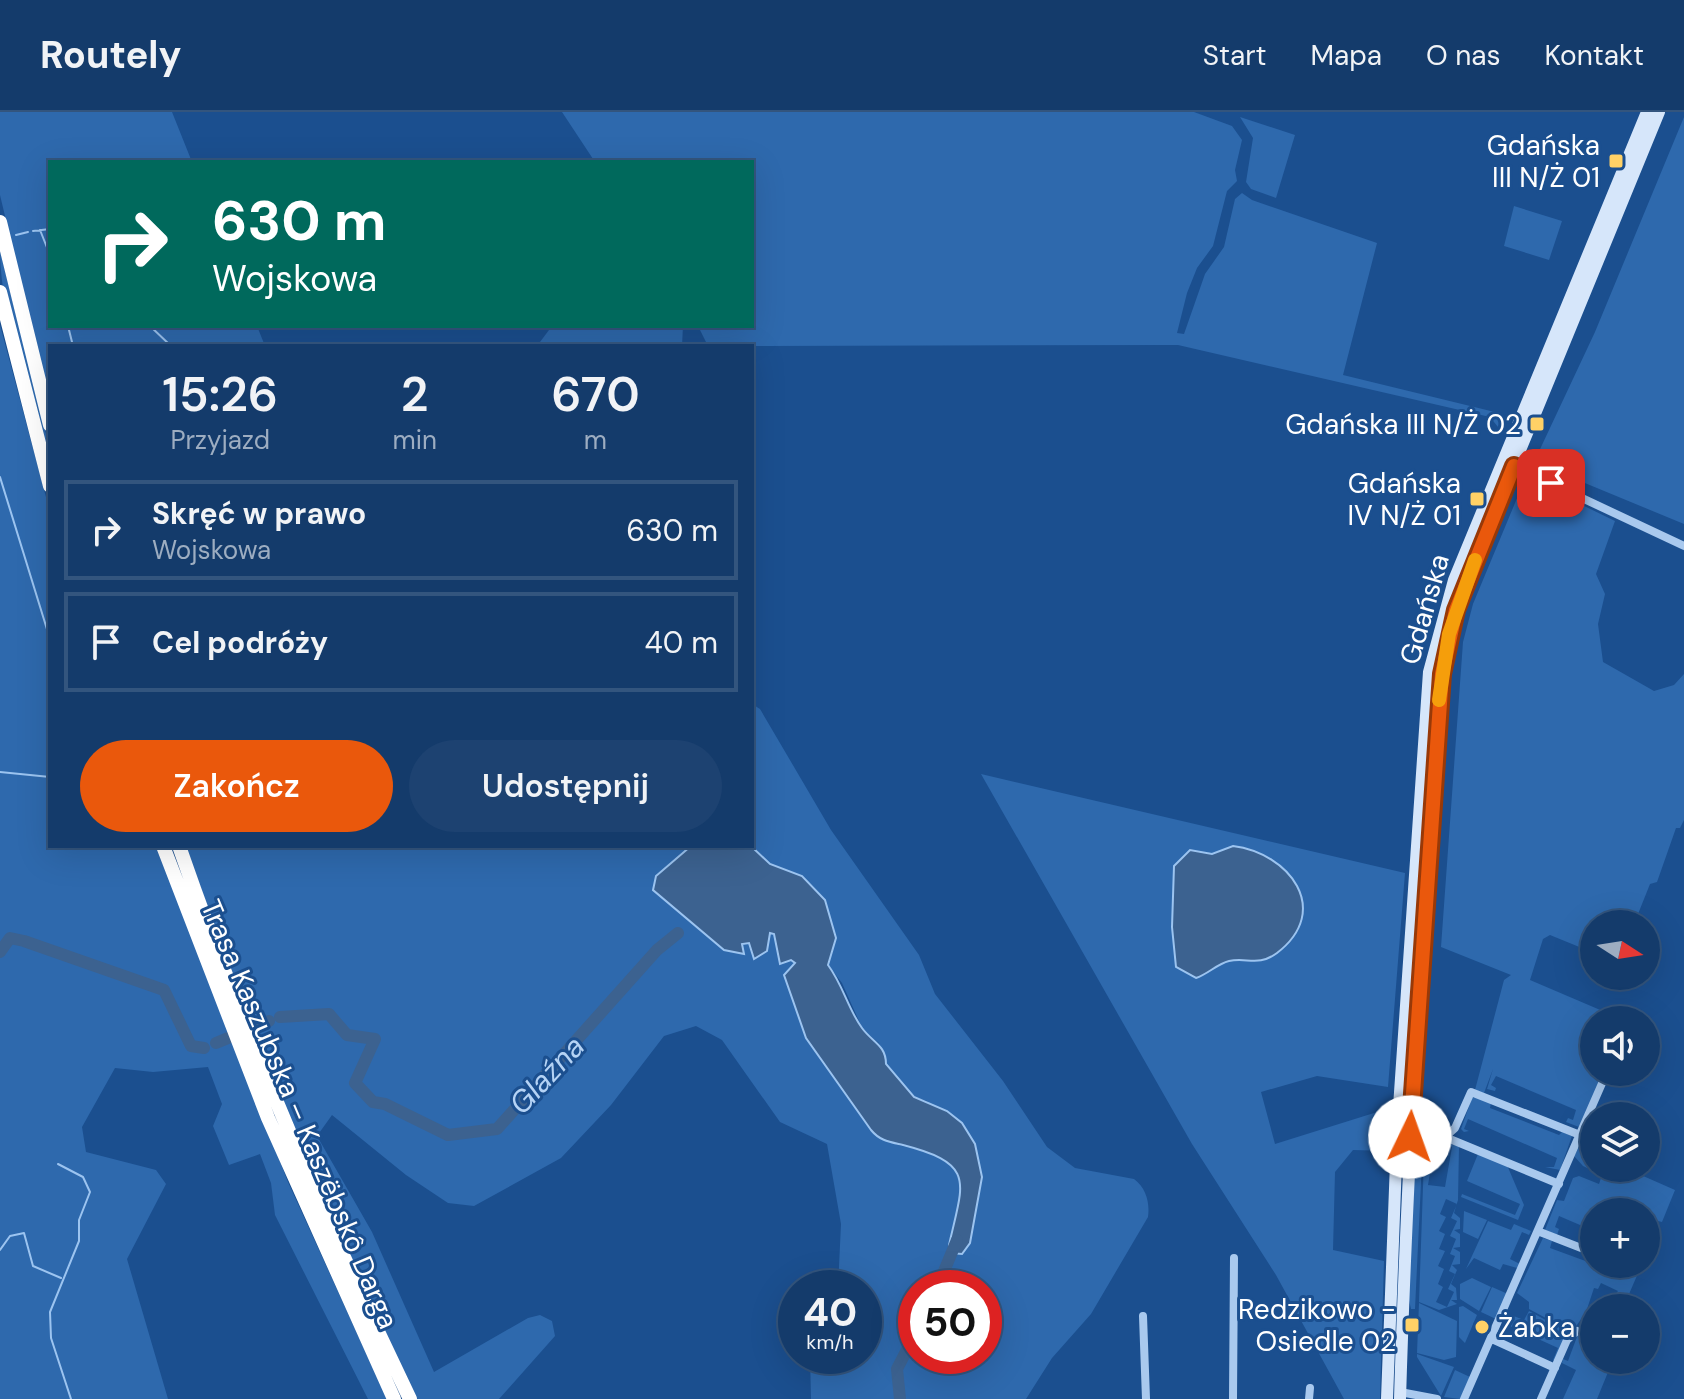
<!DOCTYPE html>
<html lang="pl">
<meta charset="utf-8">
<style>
body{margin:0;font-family:"DM Sans",sans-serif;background:#1d4271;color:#f1f3f6;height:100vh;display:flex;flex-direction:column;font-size:30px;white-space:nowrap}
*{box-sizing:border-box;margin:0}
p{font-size:26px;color:#9dadc1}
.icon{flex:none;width:44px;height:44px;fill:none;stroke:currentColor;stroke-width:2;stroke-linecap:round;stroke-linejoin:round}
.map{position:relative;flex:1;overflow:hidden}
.panel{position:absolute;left:48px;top:232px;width:706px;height:504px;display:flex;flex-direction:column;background:#143b6b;border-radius:0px;box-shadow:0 8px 32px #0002,0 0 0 2px #33557e}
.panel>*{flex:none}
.top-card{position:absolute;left:48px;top:48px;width:706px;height:168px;border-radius:0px;box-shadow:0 8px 32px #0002,0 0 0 2px #33557e;background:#00695c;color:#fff;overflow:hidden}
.needle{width:52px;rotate:102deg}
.buttons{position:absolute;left:1580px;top:798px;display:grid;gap:16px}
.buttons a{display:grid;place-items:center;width:80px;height:80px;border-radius:50%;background:#143b6b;box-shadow:0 8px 32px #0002,0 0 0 2px #33557e;font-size:40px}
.speed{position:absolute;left:778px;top:1158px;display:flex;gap:16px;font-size:40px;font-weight:700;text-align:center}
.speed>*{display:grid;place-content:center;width:104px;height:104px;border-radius:50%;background:#143b6b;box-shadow:0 8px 32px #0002,0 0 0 2px #33557e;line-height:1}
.speed small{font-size:20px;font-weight:400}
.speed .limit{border:12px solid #d22;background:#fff;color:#111}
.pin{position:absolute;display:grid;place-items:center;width:68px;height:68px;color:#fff;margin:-34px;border-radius:16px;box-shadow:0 4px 12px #0006}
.me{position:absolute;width:88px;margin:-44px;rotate:3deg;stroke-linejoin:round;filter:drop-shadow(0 0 6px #0008)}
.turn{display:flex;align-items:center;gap:28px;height:168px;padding:0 32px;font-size:36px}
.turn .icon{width:104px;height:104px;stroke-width:2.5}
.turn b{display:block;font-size:56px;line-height:68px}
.eta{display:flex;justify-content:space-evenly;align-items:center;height:136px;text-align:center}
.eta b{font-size:48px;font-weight:600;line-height:56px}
.button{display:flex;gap:16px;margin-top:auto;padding:16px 32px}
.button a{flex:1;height:92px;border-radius:48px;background:#ea580c;color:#fff;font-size:32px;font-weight:600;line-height:92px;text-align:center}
.button a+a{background:#1d4271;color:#f1f3f6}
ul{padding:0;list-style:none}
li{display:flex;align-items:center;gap:24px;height:100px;margin:0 16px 12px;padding:0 16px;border:4px solid #33557e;border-radius:0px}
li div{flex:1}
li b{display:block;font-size:30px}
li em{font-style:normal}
header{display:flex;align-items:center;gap:48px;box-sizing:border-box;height:112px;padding:0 40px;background:#143b6b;border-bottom:2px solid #33557e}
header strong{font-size:38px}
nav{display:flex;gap:44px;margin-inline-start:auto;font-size:28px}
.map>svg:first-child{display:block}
.green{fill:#2e69ad;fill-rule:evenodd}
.water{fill:#3c6290;stroke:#9cc4f0;stroke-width:2}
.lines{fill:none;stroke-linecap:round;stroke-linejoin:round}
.stream{stroke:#9cc4f0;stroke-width:2}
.river{stroke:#3c6290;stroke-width:12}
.minor{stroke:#a9c9ee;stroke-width:8}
.secondary{stroke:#d6e6fa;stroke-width:12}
.motorway{stroke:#fff;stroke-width:14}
.route-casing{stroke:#983908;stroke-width:20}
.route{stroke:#ea580c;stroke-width:14}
.slow{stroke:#f59e0b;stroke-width:14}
.poi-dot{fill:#ffd166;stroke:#1b4f8f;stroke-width:3}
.labels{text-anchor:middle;stroke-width:6;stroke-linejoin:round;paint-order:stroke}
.poi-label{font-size:28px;fill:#fff;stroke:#1b4f8f;text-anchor:end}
.street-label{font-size:28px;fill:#fff;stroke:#1b4f8f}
.water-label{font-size:30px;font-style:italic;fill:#b5d3f5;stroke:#1b4f8f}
</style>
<header>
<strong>Routely</strong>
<nav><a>Start</a><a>Mapa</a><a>O nas</a><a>Kontakt</a></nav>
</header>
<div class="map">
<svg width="1684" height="1287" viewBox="0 0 1684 1287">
<rect width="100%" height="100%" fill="#1b4f8f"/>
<!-- green -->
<path class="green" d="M0 0H172L192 50H50V214H257L265 234H50V293L0 83Z
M562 0H1194L1232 14 1242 28 1235 58 1237 69 1227 79 1213 134 1197 156 1187 181 1177 221 1184 222 1205 162 1224 135 1235 87 1242 81 1252 88 1377 131 1343 263 1503 302 1498 315 1490 305 1178 233 708 234 698 214H752V50H595Z
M1240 5 1295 23 1276 86 1251 77 1246 70 1253 26Z
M1684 5V412L1534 350 1595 220Z
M1514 94 1562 109 1549 148 1504 134Z
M0 139 50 338V354C33 290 0 203 0 139Z
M0 213 50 400V734H157L288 1070 387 1287H368L275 1103 271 1071 260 1042 229 1053 213 1014 222 992 208 955 153 960 115 956 82 1015 86 1040 156 1058 166 1072 127 1147 168 1287H0Z
M552 214H683L682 234H537Z
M1541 373 1615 409 1596 462 1605 482 1598 512 1603 550 1654 579 1674 573 1684 562V708L1680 716H1676L1657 770 1650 772 1634 812H1594V841L1550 823 1543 827 1530 868 1619 906 1594 908V960H1604L1579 1015 1566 1010 1568 1006 1573 1008 1576 998 1496 964 1491 973 1496 976 1495 979 1487 977 1493 957 1484 981 1475 978 1504 868 1511 863 1441 835 1463 530 1473 492 1520 379 1534 383Z
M752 592 760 597 831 718 919 843 935 882 1003 969 1047 1035 1075 1056 1134 1067C1146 1076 1150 1090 1148 1105L1091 1202 1052 1246 1026 1287H811L810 1244H864V1176H838L841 1112 827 1032 780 1010 722 928 696 914 664 924 611 993 561 1046 474 1094 448 1091 406 1063 332 1003 317 1024 372 1120 434 1260 528 1206 540 1203 552 1209 555 1224 499 1287H416L283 995 185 734H691L656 764 654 778 724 838 744 841 742 832 750 830 752 844 767 839 770 821 774 822 780 852 792 848 795 851 794 855 871 1018C899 1048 959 1024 961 1081L982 1065 927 989 914 985 886 952 879 931 863 918 842 871 828 853 836 826 802 764 770 752 746 734H752ZM916 1176H984V1244H916Z
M981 662 1405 761 1388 975 1317 964 1261 980 1275 1032 1390 996 1388 1039 1353 1038 1335 1060 1333 1138 1384 1149 1380 1287H1344L1276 1163 1192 1032Z
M1476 985 1491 991 1490 996 1559 1023 1562 1020 1572 1024 1560 1058 1545 1055H1554L1557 1046 1468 1007 1464 1017 1469 1019 1464 1020 1461 1017 1472 986Z
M1425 1017 1440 1028 1435 1030 1428 1073 1445 1075 1452 1035 1445 1031 1459 1034 1458 1088 1454 1101 1460 1106V1117L1454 1118 1460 1122V1135L1453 1136 1460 1140V1152L1452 1153 1457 1158 1451 1172 1456 1176 1457 1188H1451L1457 1192 1439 1198 1419 1190ZM1446 1087 1457 1092 1451 1106 1457 1109 1450 1124 1456 1127 1450 1142 1455 1144 1449 1159 1455 1162 1448 1177 1454 1180 1447 1195 1436 1190 1443 1175 1438 1172 1444 1157 1438 1154 1445 1139 1439 1137 1445 1122 1439 1119 1446 1105 1440 1102Z
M1414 1028H1423L1415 1197H1411L1408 1184Z
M1578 1036 1594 1043V1056H1625L1675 1078 1662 1110 1658 1109 1646 1142V1100H1594V1119L1559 1104 1555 1115 1559 1117 1557 1123 1545 1118 1557 1088 1564 1089 1573 1066 1579 1064 1599 1072 1602 1063 1583 1054 1574 1044Z
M1478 1042 1507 1053 1524 1093 1518 1108 1461 1085 1462 1082 1515 1103 1520 1092 1467 1069Z
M1464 1099 1487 1108 1478 1127 1463 1120Z
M1488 1109 1511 1118 1514 1112 1531 1119 1529 1123 1522 1120 1510 1147 1520 1152 1517 1156 1503 1152 1500 1158 1474 1146 1466 1157Z
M1543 1126 1552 1129 1550 1136 1629 1165 1633 1152H1642L1623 1196H1605L1618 1179 1601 1171 1598 1177 1594 1176 1586 1200 1572 1220 1529 1197V1190L1517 1181Z
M1472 1166 1491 1175 1479 1199 1460 1187V1172Z
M1492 1175 1508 1182 1496 1207 1481 1200Z
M1419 1191 1457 1209 1456 1245 1444 1248 1417 1241Z
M1463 1194 1477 1203 1465 1231 1459 1225V1195Z
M1529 1199 1568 1220 1556 1249 1553 1248 1558 1236 1510 1214 1511 1203 1524 1208Z
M1592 1216 1594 1248H1613L1597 1287H1563L1576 1258 1562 1251 1563 1247 1568 1249 1578 1222 1588 1226Z
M1417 1242 1454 1255 1441 1284 1417 1245Z
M1455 1258 1470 1265 1460 1287 1444 1285Z"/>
<!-- water -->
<path class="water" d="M691 734 752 735 770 752 802 764 825 788 836 826 828 853C843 873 848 897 862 916 872 930 886 933 886 952L914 985 947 999 962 1011 975 1032 982 1065 970 1131 962 1142 951 1141 949 1133C963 1070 977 1052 903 1033 890 1030 880 1029 871 1018L806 926 784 863 795 851 791 848 780 852 774 822 770 821 767 839 754 847 749 831 742 832 744 842 724 838 653 778 656 764Z
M1233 734C1289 741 1333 798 1277 841 1258 855 1247 845 1229 849 1217 852 1208 862 1196 866L1176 855 1172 815 1174 754 1190 738 1212 742Z"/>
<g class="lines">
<!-- stream -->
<path class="stream" d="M40 118 50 143
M33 119 50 117
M16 123 28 120
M68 214 73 234
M150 214 171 234
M0 365 50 527
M0 660 50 665
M58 1052 83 1065 90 1080 79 1108V1129L50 1200 51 1226 71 1287
M0 1138 10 1124 24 1121 33 1154 61 1166"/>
<!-- river -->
<path class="river" d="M0 840 10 826 24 829 164 878 191 934 204 936
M280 905 329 902 347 923 375 927 355 971 373 990 385 992 448 1023 497 1017 657 838 678 821
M216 931 269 909
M937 1176 957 1128
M900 1287 897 1257 913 1226"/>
<!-- minor -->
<path class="minor" d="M1514 354 1684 434
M1411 1004 1445 1025 1559 1072
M1445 1025 1455 1016 1471 980 1580 1023
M1540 1120 1594 1141
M1622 1152 1633 1157
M1143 1204 1146 1287
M1492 1227 1555 1256
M1400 1280 1437 1287
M1233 1287 1234 1146
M1309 1287 1310 1276
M1464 1287 1607 960
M1541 1287 1567 1228 1577 1219"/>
<!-- secondary -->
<path class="secondary" d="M1387 1287 1397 1024 1429 560 1454 468 1647 0
M1400 1287C1405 1119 1414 952 1425 784 1432 680 1430 572 1465 472L1659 0"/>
<!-- motorway -->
<path class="motorway" d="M0 110 50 313
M0 180 50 374
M163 734 268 1006 394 1287
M179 734C245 924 323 1106 410 1287"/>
</g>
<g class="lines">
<!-- route casing -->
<g class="route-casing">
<path id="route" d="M1410 1025 1442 562 1456 498 1514 354 1551 371"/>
</g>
<!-- route -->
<use href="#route" class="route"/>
<!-- slow -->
<path class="slow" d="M1439 588 1449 522 1475 448"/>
</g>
<!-- markers -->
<g class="poi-dot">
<rect x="1608" y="41" width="16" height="16" rx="4"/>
<rect x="1529" y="304" width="16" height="16" rx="4"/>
<rect x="1469" y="379" width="16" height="16" rx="4"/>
<rect x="1404" y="1205" width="16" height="16" rx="4"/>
<circle cx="1482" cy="1215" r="8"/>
</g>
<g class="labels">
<!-- poi labels -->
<g class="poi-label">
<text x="1600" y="43">Gdańska<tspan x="1600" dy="32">III N/Ż 01</tspan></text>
<text x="1521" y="322">Gdańska III N/Ż 02</text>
<text x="1461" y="381">Gdańska<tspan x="1461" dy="32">IV N/Ż 01</tspan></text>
<text x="1396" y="1207">Redzikowo -<tspan x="1396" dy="32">Osiedle 02</tspan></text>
<text x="1498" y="1225" text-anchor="start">Żabka</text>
</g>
<!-- street labels -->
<g class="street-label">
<text transform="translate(1424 497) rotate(-74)" y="10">Gdańska</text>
<text transform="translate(300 1002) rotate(67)" y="10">Trasa Kaszubska – Kaszëbskô Darga</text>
</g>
<!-- water labels -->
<g class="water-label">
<text transform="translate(547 963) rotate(-47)" y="10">Glaźna</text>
</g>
</g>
</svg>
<div class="buttons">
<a><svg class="needle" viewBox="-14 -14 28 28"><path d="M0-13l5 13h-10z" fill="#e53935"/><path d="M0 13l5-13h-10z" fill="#9dadc1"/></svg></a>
<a><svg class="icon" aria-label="sound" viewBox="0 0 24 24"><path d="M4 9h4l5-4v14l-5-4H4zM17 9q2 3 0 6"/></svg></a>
<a><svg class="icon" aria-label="layers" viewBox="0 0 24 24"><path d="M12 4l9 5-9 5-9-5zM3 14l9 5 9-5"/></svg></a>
<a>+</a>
<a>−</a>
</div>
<div class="speed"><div>40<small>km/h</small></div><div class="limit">50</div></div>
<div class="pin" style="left:1551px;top:371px;background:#d93025"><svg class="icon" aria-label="arrive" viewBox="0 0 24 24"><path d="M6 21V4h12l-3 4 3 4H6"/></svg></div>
<svg class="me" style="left:1410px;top:1025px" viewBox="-20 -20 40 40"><circle r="19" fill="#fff"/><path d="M0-13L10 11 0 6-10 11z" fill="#ea580c"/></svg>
<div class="top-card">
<div class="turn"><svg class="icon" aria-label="right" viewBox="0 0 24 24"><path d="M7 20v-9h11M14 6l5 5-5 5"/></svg><div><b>630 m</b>Wojskowa</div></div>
</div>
<section class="panel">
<div class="eta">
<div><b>15:26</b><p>Przyjazd</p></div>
<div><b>2</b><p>min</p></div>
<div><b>670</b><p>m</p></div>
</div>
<ul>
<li><svg class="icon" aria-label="right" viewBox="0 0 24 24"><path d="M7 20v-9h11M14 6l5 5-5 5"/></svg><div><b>Skręć w prawo</b><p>Wojskowa</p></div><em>630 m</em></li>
<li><svg class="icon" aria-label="arrive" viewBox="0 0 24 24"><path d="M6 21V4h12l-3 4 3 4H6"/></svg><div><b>Cel podróży</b></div><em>40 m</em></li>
</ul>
<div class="button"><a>Zakończ</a><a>Udostępnij</a></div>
</section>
</div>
